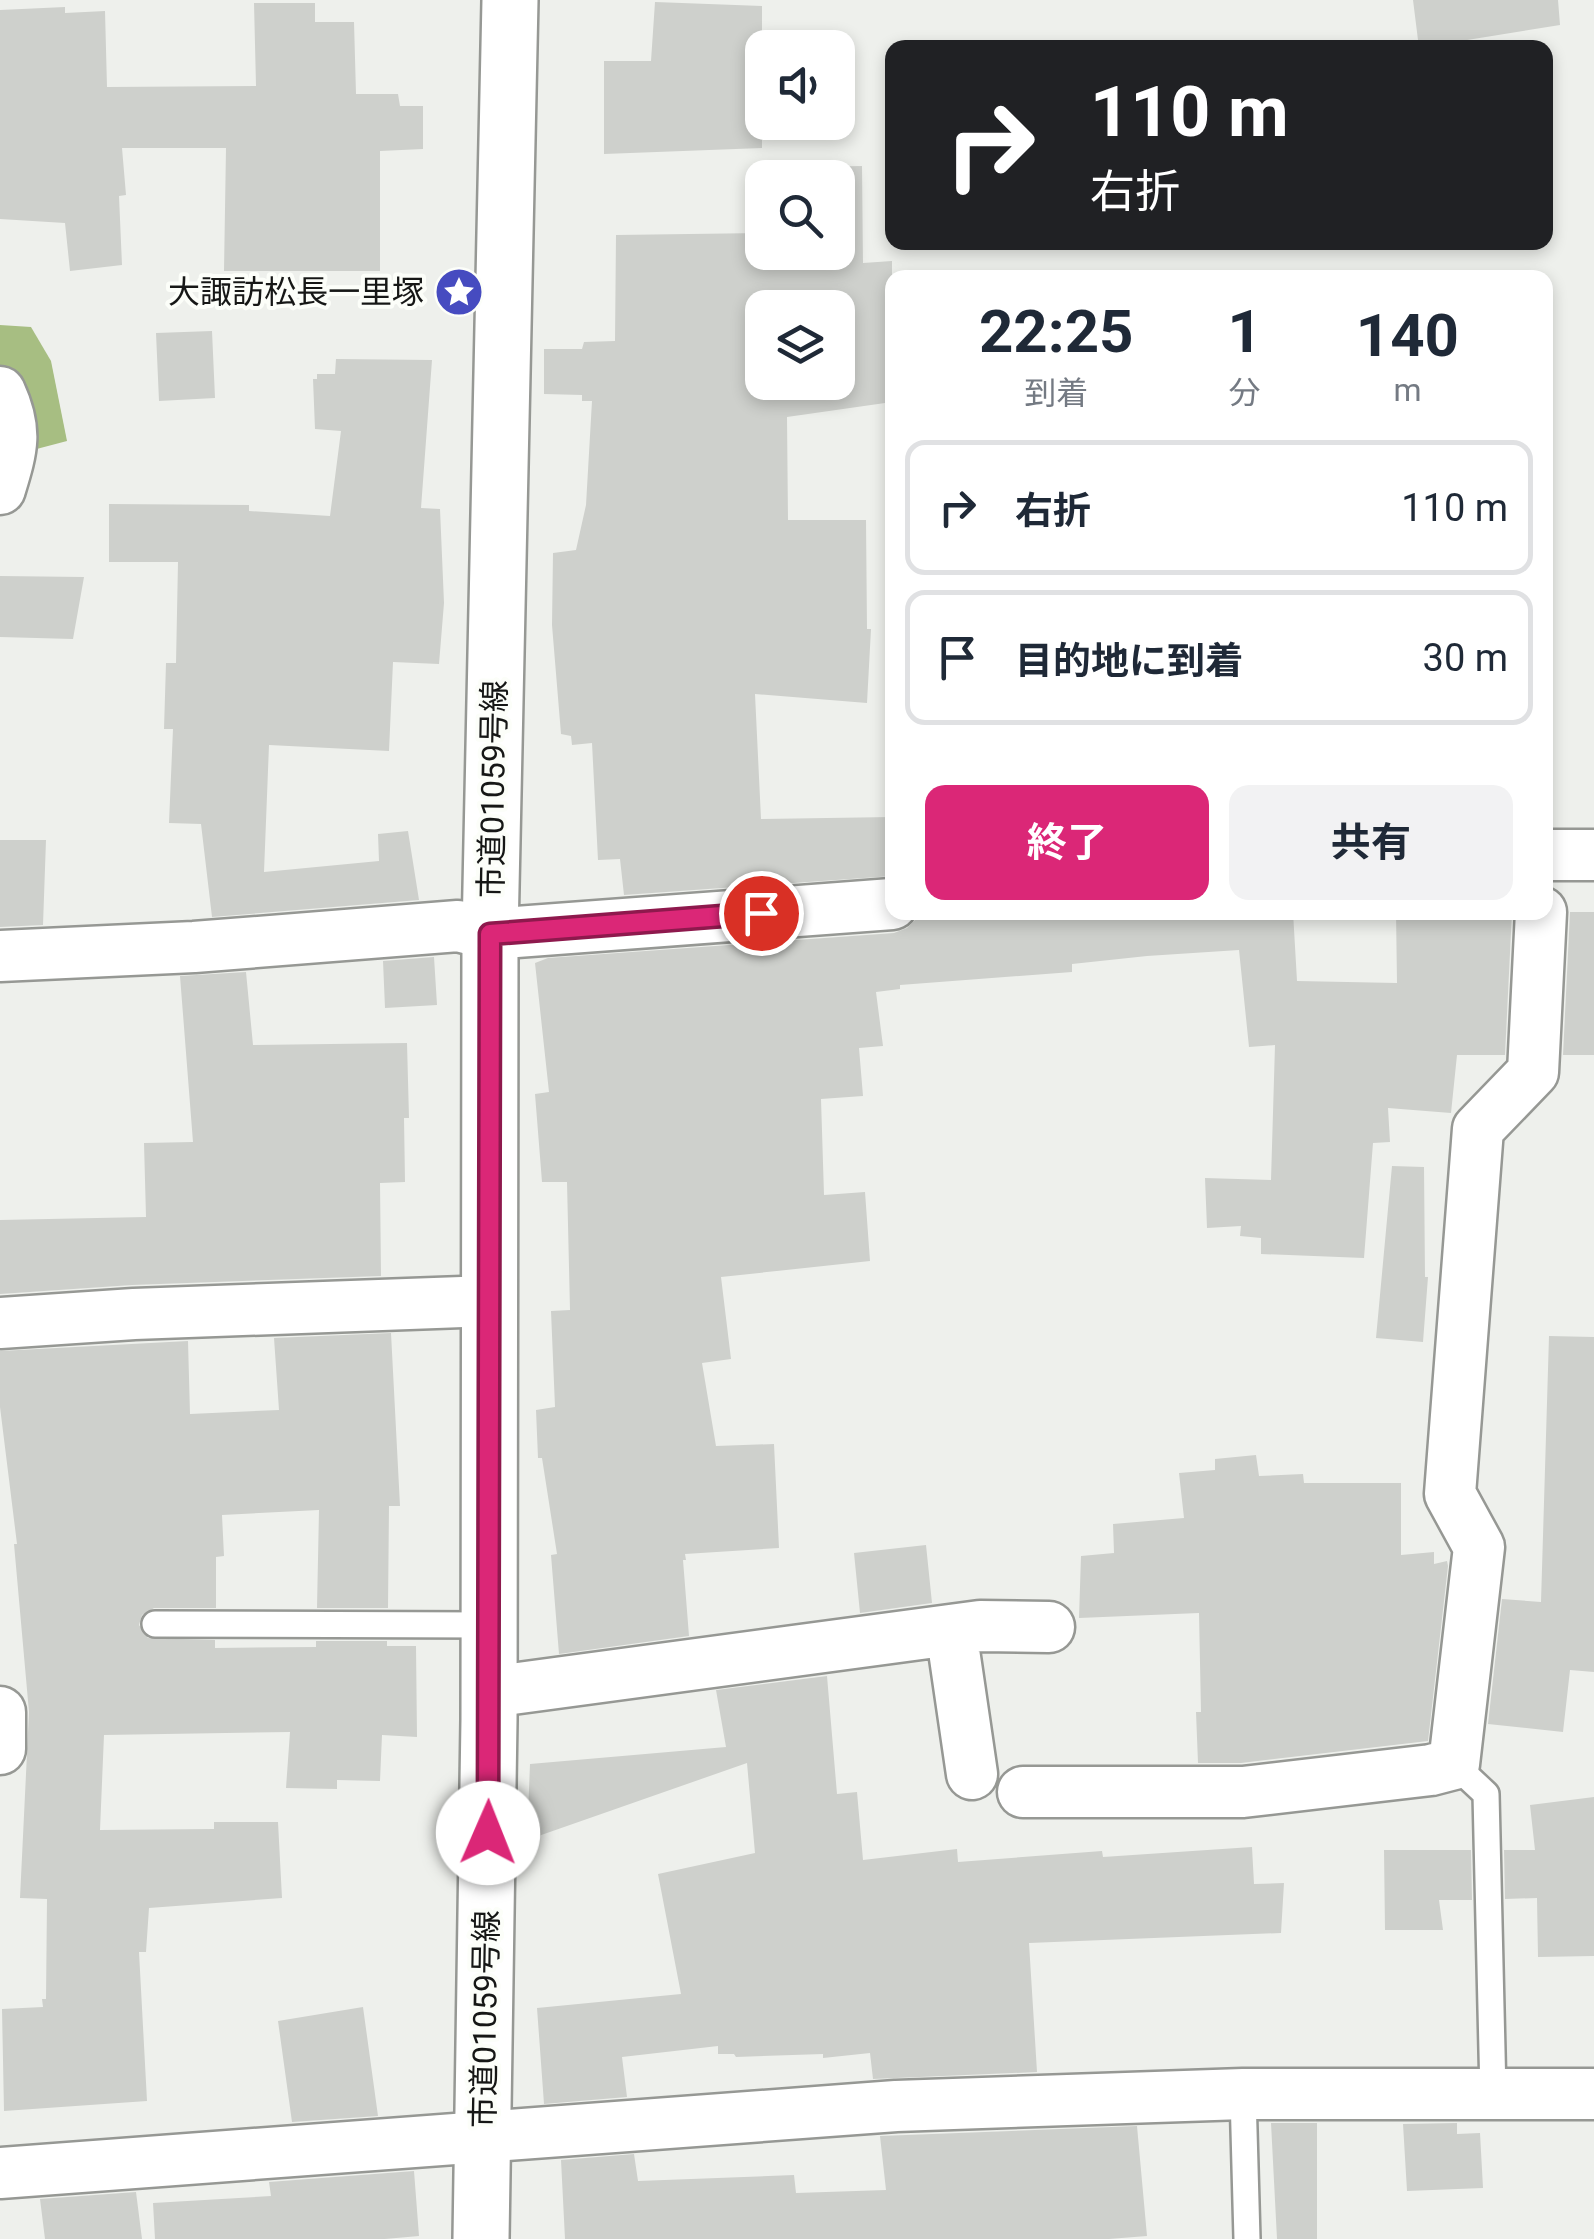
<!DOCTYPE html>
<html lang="ja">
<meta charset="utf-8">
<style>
body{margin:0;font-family:Roboto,"Noto Sans JP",sans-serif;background:#f2f2f3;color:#1f2937;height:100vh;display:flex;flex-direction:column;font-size:38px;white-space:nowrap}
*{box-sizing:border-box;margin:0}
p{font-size:32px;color:#747a83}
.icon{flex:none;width:55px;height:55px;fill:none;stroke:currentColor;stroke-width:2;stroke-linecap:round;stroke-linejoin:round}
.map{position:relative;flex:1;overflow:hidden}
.sheet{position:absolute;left:885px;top:270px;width:668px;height:650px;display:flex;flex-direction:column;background:#fff;border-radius:20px;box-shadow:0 5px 15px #0003}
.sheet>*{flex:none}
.top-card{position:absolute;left:885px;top:40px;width:668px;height:210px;border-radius:20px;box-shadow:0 5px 15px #0003;background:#202124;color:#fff;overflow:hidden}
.controls{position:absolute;left:745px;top:30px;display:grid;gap:20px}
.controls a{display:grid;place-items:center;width:110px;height:110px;border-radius:20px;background:#fff;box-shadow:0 5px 15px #0003;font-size:50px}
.pin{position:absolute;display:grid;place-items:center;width:85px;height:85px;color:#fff;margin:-42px;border:5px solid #fff;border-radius:50%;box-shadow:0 2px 10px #0007}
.me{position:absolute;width:110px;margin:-55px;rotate:1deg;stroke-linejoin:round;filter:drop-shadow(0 0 8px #0008)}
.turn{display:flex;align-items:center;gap:35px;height:210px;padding:0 40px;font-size:45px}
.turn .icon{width:130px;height:130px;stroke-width:2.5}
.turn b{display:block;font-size:70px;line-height:85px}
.eta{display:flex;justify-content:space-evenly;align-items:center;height:170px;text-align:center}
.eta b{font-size:60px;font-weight:700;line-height:70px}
.primary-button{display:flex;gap:20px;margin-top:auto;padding:20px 40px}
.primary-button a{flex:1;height:115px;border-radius:20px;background:#db2777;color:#fff;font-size:40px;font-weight:700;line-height:115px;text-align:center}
.primary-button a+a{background:#f2f2f3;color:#1f2937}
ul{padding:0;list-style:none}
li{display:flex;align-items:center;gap:30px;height:135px;margin:0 20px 15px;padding:0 20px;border:5px solid #e0e1e3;border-radius:20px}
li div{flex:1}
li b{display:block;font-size:38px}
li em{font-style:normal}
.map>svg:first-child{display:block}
.forest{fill:#a7be82}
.building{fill:#ced0cc;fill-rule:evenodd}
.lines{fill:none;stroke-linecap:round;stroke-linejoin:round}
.lane-casing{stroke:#969894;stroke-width:30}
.street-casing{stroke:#969894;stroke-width:55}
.secondary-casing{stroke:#969894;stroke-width:60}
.lane{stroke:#fff;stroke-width:25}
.street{stroke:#fff;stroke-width:50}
.secondary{stroke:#fff;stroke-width:55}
.route-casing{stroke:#8e194d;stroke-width:25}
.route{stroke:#db2777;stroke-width:18}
.labels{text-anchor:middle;stroke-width:8;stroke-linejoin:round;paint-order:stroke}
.poi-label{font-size:32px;fill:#161716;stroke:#fcfef9;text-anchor:end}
.street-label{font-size:32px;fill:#161716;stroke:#fcfef9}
</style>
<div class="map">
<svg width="1594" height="2239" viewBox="0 0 1594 2239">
<rect width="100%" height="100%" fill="#eef0ec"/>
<!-- forest -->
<path class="forest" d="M0 325 31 327 51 361 67 441 10 456 0 455Z"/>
<!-- building -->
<path class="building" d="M1413 0H1558L1560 25 1461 41 1462 48H1419Z
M655 2 762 6V148L604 154V61H651Z
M254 3H315V22H354L356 94H398L400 106H423V149L380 151V271H224L226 148H122L126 195 119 196 122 265 70 271 65 223 0 219V10L65 7V13L105 11 107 87 256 86Z
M862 166 863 263 892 261V402L787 417 788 520H866L867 629H871L867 703 755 694 761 819 892 817V876L624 895 620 859 598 860 592 743 572 745 571 736 561 734 552 625 553 553 576 550 586 505 592 401H582V395L544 394V349H582L584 342 615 341 616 235 762 233V252H838V178H804V167ZM762 308H838V382H762Z
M212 331 215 398 159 401 156 333Z
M336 359 432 360 421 508 440 509 444 603 439 664 393 662 389 751 269 745 264 872 379 861 378 834 408 831 419 900 212 917 201 824 169 823 173 729H164L166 663H176L178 562H109V504L249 505V511L330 516 341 431 315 429 313 379H317V374H335Z
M0 576 84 577 73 639 0 637Z
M0 840H46L43 925 0 927Z
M1039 912H1293L1297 981 1397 983 1396 912H1512L1505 1055H1457L1451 1113 1388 1108 1390 1142 1373 1143 1364 1258 1261 1254V1238L1240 1236 1241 1226 1207 1228 1205 1178 1271 1180 1275 1045 1249 1047 1239 950 1147 956 1072 964V972L900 985V989L876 992 883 1046 859 1048 863 1096 821 1099 824 1195 865 1192 870 1261 721 1277 731 1359 702 1363 716 1446 774 1444 779 1548 685 1554 686 1560H683L689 1636 559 1654 551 1555 557 1554 542 1458H538L536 1410 555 1407 551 1311 570 1310 567 1182H542L535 1094 549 1092 535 963 548 958 894 933 907 928 915 920Z
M1570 912H1594V1055H1563Z
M434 957 437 1005 385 1008 383 961Z
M246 972 253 1045 407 1043 409 1118H404L405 1182 380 1183 381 1276 132 1285 0 1294V1220L146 1217 144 1143 193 1142 180 976Z
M1392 1166 1424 1167 1425 1277H1428L1423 1342 1376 1338Z
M391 1333 400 1506H389L388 1608H317L319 1510 222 1515 224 1556 216 1557V1608H154L142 1615 139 1625 148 1638 215 1640V1648L316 1647V1641H387V1646H416L417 1737 382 1735 380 1781 337 1780V1789L286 1788 290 1732 104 1735 100 1830 214 1829V1822H278L282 1898 149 1908 146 1952H139L147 2101 4 2111 2 2009 43 2007 42 1999H46L47 1899 20 1898 29 1712 14 1544H17L0 1407V1351L188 1341 190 1414 279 1410 274 1338Z
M1549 1336 1594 1337V1672L1570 1670 1563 1732 1488 1724 1502 1599 1541 1602Z
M1256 1455 1259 1476 1303 1474 1304 1483H1401V1555L1434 1552V1564L1447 1561 1448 1566 1428 1741 1241 1763H1198L1196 1712H1201L1199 1613 1079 1618 1081 1556 1114 1553 1113 1524 1184 1518 1179 1473 1215 1470V1459Z
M926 1545 932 1603 860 1613 854 1553Z
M827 1676 837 1794 857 1792 863 1860 957 1849 958 1862 1102 1851 1103 1857 1252 1847 1254 1884 1284 1883 1281 1933 1029 1943 1037 2072 873 2079 870 2053 823 2058V2054L736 2057 734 2054H718V2046L622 2057 627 2097 544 2104 537 2008 681 1994 658 1874 755 1853 747 1763 527 1840 530 1764 726 1747 716 1690Z
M1594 1797V1956L1538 1957 1537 1898 1505 1899 1504 1850H1535L1530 1805Z
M1384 1850H1471L1472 1900H1439L1443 1930H1385Z
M363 2007 378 2116 292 2122 278 2021Z
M1271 2123H1317V2239H1277Z
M1457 2123V2134L1480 2133 1483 2188 1407 2191 1403 2124Z
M1137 2126 1147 2236 1109 2239H565L561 2160 634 2154 638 2181 794 2175 796 2193 886 2190 880 2136Z
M414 2171 419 2236 385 2239H155L153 2203 271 2196 269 2182Z
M136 2192 142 2239H45L40 2199Z"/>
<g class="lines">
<!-- lane casing -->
<g class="lane-casing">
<path id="lane" d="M155 1624 489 1625
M1454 1764 1486 1794 1493 2094
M1243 2094 1247 2239"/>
</g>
<!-- street casing -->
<g class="street-casing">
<path id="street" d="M0 392C18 431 12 449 0 489
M1545 855H1594
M0 956 194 947 458 926 490 934 892 904
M0 1323 134 1314 490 1301
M951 1630 972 1774
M489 1692 980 1626 1049 1627
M0 1712V1749
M1023 1792H1243L1431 1770 1454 1764 1479 1547 1450 1494 1478 1129 1533 1072 1541 912
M0 2173 896 2106 1243 2094H1594"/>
</g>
<!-- secondary casing -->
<g class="secondary-casing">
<path id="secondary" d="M481 2239 489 1720 490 934 510 0"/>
</g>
<!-- lane -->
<use href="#lane" class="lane"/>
<!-- street -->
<use href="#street" class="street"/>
<!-- secondary -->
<use href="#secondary" class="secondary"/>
</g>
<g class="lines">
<!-- route casing -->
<g class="route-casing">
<path id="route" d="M488 1833 490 934 761 913"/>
</g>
<!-- route -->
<use href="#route" class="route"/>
</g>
<!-- icons -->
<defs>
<g id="sight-disc" transform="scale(2.5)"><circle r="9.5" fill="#464bc0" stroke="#fcfef9"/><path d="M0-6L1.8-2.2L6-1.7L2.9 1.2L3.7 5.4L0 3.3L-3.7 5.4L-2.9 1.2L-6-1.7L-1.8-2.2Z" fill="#fff"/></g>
</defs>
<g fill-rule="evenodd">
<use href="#sight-disc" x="459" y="292"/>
</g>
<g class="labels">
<!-- poi labels -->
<g class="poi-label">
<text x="424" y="303">大諏訪松長一里塚</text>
</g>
<!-- street labels -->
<g class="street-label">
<text transform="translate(493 789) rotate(-89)" y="11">市道01059号線</text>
<text transform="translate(485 2019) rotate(-89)" y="11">市道01059号線</text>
</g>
</g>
</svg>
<div class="controls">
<a><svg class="icon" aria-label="sound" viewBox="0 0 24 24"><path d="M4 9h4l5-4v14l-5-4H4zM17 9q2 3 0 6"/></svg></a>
<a><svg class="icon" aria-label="search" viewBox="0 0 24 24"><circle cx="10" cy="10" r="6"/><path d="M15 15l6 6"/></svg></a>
<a><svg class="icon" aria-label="layers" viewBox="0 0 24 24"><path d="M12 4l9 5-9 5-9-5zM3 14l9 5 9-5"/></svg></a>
</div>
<div class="pin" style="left:761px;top:913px;background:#d93025"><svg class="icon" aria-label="arrive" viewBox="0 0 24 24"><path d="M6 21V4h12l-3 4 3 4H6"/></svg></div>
<svg class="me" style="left:488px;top:1833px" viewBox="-20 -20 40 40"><circle r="19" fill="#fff"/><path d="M0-13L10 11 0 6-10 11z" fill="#db2777"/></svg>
<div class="top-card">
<div class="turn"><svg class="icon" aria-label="right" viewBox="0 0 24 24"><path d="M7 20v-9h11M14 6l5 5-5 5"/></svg><div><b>110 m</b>右折</div></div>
</div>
<section class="sheet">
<div class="eta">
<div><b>22:25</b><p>到着</p></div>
<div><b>1</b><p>分</p></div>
<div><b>140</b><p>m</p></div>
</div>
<ul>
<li><svg class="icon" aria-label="right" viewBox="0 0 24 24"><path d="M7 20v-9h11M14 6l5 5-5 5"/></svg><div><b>右折</b></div><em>110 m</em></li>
<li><svg class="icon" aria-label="arrive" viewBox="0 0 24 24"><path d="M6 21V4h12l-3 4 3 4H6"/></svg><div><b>目的地に到着</b></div><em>30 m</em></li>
</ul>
<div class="primary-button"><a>終了</a><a>共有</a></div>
</section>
</div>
